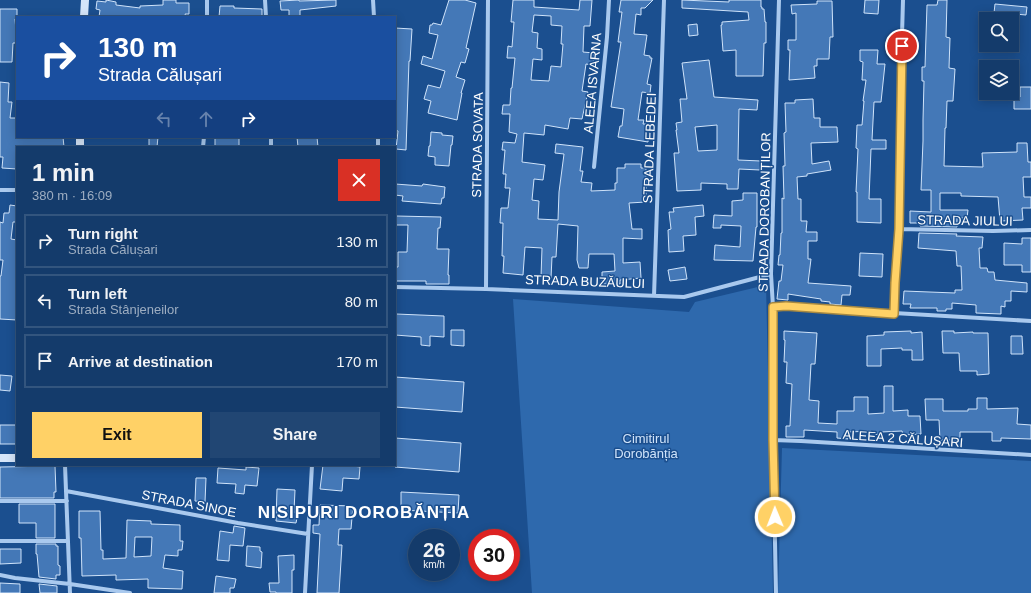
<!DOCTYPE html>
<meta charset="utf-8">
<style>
body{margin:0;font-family:Arial,sans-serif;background:#214673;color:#f1f3f6;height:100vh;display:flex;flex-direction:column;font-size:15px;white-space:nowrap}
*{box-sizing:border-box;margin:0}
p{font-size:13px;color:#9dadc1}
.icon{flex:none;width:22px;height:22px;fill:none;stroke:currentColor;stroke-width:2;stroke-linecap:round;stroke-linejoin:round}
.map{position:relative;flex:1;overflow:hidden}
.sheet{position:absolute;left:16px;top:146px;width:380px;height:320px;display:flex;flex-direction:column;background:#143b6b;border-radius:0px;box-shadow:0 2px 10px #0003,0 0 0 1px #33557e}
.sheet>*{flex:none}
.guide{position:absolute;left:16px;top:16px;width:380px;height:122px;border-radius:0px;box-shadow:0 2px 10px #0003,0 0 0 1px #33557e;background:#1a4fa0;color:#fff;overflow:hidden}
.buttons{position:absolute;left:979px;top:12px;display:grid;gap:8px}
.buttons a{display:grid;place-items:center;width:40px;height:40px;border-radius:0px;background:#143b6b;box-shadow:0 2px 10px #0003,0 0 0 1px #33557e;font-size:20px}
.speed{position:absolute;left:408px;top:529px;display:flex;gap:8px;font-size:20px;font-weight:700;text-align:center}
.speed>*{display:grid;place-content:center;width:52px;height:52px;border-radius:50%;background:#143b6b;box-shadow:0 2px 10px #0003,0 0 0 1px #33557e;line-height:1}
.speed small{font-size:10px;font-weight:400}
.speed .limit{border:6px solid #d22;background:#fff;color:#111}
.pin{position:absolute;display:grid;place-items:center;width:34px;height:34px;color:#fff;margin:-17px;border:2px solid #fff;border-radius:50%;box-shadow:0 1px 4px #0007}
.me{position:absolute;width:44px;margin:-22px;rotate:359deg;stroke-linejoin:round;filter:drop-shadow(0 0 3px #0008)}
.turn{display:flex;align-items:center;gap:14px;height:84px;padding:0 16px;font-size:18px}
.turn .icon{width:52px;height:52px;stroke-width:2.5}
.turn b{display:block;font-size:28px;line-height:34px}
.lanes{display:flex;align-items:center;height:38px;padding:0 16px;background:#0003;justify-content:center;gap:20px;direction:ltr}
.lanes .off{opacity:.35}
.round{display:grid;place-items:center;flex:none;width:42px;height:42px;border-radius:0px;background:#214673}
.summary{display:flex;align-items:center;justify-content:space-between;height:68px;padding:0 16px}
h1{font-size:24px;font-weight:800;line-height:30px}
.action{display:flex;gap:8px;margin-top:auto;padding:8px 16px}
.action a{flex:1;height:46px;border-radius:0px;background:#ffd166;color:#111;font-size:16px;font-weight:800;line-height:46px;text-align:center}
.action a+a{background:#214673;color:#f1f3f6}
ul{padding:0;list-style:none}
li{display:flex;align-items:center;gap:12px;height:54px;margin:0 8px 6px;padding:0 8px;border:2px solid #33557e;border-radius:0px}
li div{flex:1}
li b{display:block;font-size:15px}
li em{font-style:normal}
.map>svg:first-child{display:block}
.green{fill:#2e69ad}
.building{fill:#4478b7;stroke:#cfe3fa;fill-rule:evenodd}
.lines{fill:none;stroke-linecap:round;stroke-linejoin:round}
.street{stroke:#a9c9ee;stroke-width:4}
.secondary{stroke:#d6e6fa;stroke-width:8}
.route-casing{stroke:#a68842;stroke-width:10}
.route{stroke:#ffd166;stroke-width:7}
.labels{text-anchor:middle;stroke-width:3;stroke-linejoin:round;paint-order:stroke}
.street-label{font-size:13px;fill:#fff;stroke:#1b4f8f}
.park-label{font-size:13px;fill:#cfe3fa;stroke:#1b4f8f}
.district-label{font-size:17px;font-weight:bold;letter-spacing:1px;fill:#fff;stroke:#1b4f8f}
</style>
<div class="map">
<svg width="1031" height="593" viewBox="0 0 1031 593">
<rect width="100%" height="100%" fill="#1b4f8f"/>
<!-- green -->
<path class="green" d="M766 285 773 593H532L513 299 689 312 695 302Z
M782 448 1031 461V593H778Z"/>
<!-- building -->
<path class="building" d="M106 0 116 2V5L140 8V6L163 5V0H176V3H189V14H185L186 17H99L100 10 96 9 97 1 106 2Z
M299 0V1L336 0V6L300 10V16L289 17V10H281L280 1Z
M449 0H465L476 3 466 48 469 49 465 63 461 62 456 77 465 80 461 93H462L457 120 428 113 431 101 424 99 428 85 440 88 445 71 421 64 423 56 432 59 438 35 429 33 430 25H432L433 23 441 25Z
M513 0H534V7L579 10 580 0H592L590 26H584L583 52 594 53 593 65 586 64 582 91 588 92 582 119 570 118 568 129 545 125 544 135 524 133 522 162 545 165 543 180 534 179 532 200 539 201 538 219 558 220 559 192 564 154 555 153 556 144 583 147 580 171H583L581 182 592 183 591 191 615 190V183H617V168H625V164H641V168H646V202L629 203 632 229H642V239L623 238V263L640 262 641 278 620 280V284H602V272L615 271 614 254H589L588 268H579L577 260 578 226 558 224 556 257H552L551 278 541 277 542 248 525 247 523 275 503 273 504 256H502L503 223H500L501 208H508L510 188H505L506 174H503L505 150H502L503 142 515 143 517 134 509 132 510 114H502L503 105H510L511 88H512L515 58H507L508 46 512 47 514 22H511ZM534 15 551 16V25L562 26 561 44H563L561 67 551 66 549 81 531 80 533 59 542 60V49L537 48 538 33 532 32Z
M621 0H653L645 8H641V15L636 14 634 34 647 35 644 55 650 56V58H652L647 84 651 85 650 93 642 92 638 120H644L643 124H648L647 130H649L648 142 618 137 620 126H622L624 109 611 107 621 42H618L622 12H619Z
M682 0 729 2V0H761V7H762V9H764L765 22H766V43H764L763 76H736V50L723 51 721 25H722V22L749 20 748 12 682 8Z
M865 0H879L878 14 864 13Z
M938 0H947L946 37 950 38 949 68 955 69 953 101H947L946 128H945L944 166 983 167 982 153 1017 152V143H1027L1028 162H1031V177H1023L1024 197H1031V208H1022L1023 220 1000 221 998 197 961 196V193H940V210H968L967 218H957V227L920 226V223H910V211L931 212V190H921L923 141V120L924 81H922V67H925L927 5H937Z
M817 1H832L833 37H830L829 59H817V66H814L815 78 789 80 790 50H788V40H796V13L792 14 791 5 817 4Z
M995 4 1027 7 1026 15 1015 14V19H995V13H994Z
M220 6H234V8L262 9V17H219Z
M0 9H17V19H15L17 43H13L12 62H0Z
M697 24 698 35 689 36 688 25Z
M395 28 412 29 410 61H409L406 150 396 149 398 131 395 130Z
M860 50H878L877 64H885L881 102H874L872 140H886V149H871L869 199H881V223L857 222V192H856L858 149 856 148 857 125H862L864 101H863L866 80H862L863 62 860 61Z
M709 60 714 97 758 100 757 110 739 109 738 160 761 161 760 170 739 169 738 189H727V184L701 183V190L677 191 674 153H679L676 130H677L676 123 682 122 680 99H687L682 63ZM717 125V150L698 151 695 127Z
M0 82 9 83 8 102H12L10 118H17V137H63L64 147H17V169L2 168 3 157H0Z
M1020 87H1031V109H1014V97H1020Z
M813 99 814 118H820V127H837L838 142 811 143 812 164 829 161 831 170 807 174V176L797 177 798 199H801V221H807L806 232H817V241H808V259H811L808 283 851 286 850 295H842L841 305 830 304V302L821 301V299L788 294V300L777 299 779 281H781L783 265H778L779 255H780L781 233H782V198L784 199 783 166H785L784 133 786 132 785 103H795V100Z
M431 132 442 133V135L453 136 452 145H451L449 166 435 165V157L428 156 429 146H430Z
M149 137H158L157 147H149Z
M297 137H317L318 147H298Z
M215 138H239V147H215Z
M395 184 422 186 423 184 445 187 444 198H442L441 204 402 201 403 196 395 195Z
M743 193H757V227H756L753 261 714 260 715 245 740 247 741 226 721 225V228H713L714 215 732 216V201L743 200Z
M10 205 17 206V222H13L11 239 17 240V320L0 319V276H1L3 260H0V222L3 223 4 213H9Z
M703 205 704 216 695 217 696 235 683 236 684 251 669 252 668 230 671 229 669 212H674L673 208Z
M396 216 441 217 440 228H438L437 249H449L448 275H449V284H426V281H395V267H398V252H407L408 225H395Z
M919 233 957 234 956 236 983 237 982 248H979L980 268H987L988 272H994L995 280 1027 283V292L1011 291V301H1005V307L1001 306V314L976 313V305L952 303V309H946V311H937V308H910L911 304H903L904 291 955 293V290H962L961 266H957L956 251 918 248Z
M1022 238H1031V272H1022V265H1004V243L1022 244Z
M860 253 883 254 882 277 859 276Z
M685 267 687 279 670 281 668 270Z
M396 314 444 316V337L430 336V346L421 345V337L395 335Z
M451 330H464V346L451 345Z
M784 331 817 333 815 364H811L809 400 819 401 818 423 837 424V411H854V397H868V414L884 413V386H893V411L908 410V416H920L921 434 903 435 902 431 881 432V434L871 435V431L848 432V439L837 438V432L804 430V437H786V426H790L792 384 786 383 787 362H784L785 340H784Z
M911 331V333L922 332 923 360H912V350H902V348L881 349V366H867V336L884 335V332Z
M942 331H954V333L973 332V333H988L989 374 977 375V371H960L959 353H943Z
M1011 336H1022L1023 354H1011Z
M0 375 12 376 10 391 0 390Z
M395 377 464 382 462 412 395 407Z
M977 398H987V409L1018 408 1017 424 1031 425V439L1001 438V441H992V432H960V440H940L939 420H926L925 399H943V411H968V409H977Z
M0 425H17V444H0Z
M395 438 461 443 459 472 395 467Z
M323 465H345L360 467 359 479 343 478 342 491 320 489Z
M55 466 56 492H54V498H0V467Z
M246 467 259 468 257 486 245 485 244 494 235 493 236 484 217 483 218 468 246 470Z
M196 478H206L205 502 195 501Z
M277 489 295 490 294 512 298 513 296 523 276 521Z
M401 492 459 495 458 513 401 510Z
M19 504H55V538H36V523H19Z
M320 505 353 506 351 529H339L338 545H342L339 593H317L320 534 313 533V525H319Z
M79 511H100L101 550H103V559L126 558 127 520 151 521V524L180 525V541H183L182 550H178V556L165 555 163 568 183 571 182 589 148 588V579L116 580V575L82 576 81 538H79ZM135 537H152L151 556 134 557Z
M234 526 245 528 243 546 230 545 229 561 217 560 220 531 233 533Z
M36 544H56V546H58V565L60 566V575H56V579L39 577 37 554H36Z
M247 546 260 547V551L262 552 261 568 246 566Z
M0 549H21V563L0 564Z
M294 555V570H292V593H276V592H270L269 583H279L278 556Z
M216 576 236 579 234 588H230V593H214Z
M0 583 20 584V593H0Z
M39 584 57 586V593H40Z"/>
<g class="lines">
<!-- street -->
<path class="street" d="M265 0 266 17
M373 0 374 17
M207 17V0
M271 137V147
M378 137V147
M203 147 204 137
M594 167 607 37 609 0
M0 190H17
M899 229 993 231 1031 230
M395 287 486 289 684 297 771 274
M486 289 488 0
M654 296 664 0
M773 307 786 306 894 313 1031 321
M894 313 899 229 900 106 903 0
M773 440 801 441 1031 455
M65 465 70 593
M66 491 238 523 308 534
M0 501H67
M0 541H68
M0 575 15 578 70 584 130 593
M305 593 312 465
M776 593 773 440V307L771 274 779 0"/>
<!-- secondary -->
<path class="secondary" d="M84 17 85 0
M80 147V137
M0 458H17"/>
</g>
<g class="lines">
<!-- route casing -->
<g class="route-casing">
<path id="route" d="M775 517 773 440V307L786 306 894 314 895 283 899 229 902 46"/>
</g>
<!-- route -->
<use href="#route" class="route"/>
</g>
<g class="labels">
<!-- street labels -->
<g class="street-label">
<text transform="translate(592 83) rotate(-85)" y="5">ALEEA ISVARNA</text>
<text transform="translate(477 145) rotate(-89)" y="5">STRADA SOVATA</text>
<text transform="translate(649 148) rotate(-88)" y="5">STRADA LEBEDEI</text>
<text transform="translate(764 212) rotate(-89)" y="5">STRADA DOROBANȚILOR</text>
<text transform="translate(965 220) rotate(1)" y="5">STRADA JIULUI</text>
<text transform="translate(585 281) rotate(2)" y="5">STRADA BUZĂULUI</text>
<text transform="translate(903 438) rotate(4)" y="5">ALEEA 2 CĂLUȘARI</text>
<text transform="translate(189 503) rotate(11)" y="5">STRADA SINOE</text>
</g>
<!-- park labels -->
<g class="park-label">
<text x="646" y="443">Cimitirul<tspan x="646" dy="15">Dorobănția</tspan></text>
</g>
<!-- district labels -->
<g class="district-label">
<text x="364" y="518">NISIPURI DOROBĂNȚIA</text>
</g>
</g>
</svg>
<div class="buttons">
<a><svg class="icon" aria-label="search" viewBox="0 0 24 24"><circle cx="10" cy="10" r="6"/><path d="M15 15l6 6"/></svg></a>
<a><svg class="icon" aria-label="layers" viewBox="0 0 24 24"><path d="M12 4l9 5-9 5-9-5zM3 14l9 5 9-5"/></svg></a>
</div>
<div class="speed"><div>26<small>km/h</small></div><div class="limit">30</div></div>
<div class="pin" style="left:902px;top:46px;background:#d93025"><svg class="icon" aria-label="arrive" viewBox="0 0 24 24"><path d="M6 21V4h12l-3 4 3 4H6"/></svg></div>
<svg class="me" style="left:775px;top:517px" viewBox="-20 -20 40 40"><circle r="17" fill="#ffd166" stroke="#fff" stroke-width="3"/><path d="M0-11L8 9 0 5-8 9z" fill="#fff"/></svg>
<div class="guide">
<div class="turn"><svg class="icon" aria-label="right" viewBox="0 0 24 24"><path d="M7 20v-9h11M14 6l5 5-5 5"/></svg><div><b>130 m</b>Strada Călușari</div></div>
<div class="lanes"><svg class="icon off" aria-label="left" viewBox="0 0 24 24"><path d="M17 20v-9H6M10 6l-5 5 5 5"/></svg><svg class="icon off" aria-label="ahead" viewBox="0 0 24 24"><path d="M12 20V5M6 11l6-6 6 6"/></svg><svg class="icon" aria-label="right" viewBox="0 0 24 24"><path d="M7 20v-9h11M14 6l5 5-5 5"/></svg></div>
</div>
<section class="sheet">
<div class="summary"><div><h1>1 min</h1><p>380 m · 16:09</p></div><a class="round" style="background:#d93025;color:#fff"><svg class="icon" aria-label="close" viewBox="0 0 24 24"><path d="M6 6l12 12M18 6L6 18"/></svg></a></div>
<ul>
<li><svg class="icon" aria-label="right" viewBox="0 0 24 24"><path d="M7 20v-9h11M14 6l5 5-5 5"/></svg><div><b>Turn right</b><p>Strada Călușari</p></div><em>130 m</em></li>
<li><svg class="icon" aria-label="left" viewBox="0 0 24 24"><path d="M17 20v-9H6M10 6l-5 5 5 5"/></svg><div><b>Turn left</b><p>Strada Stânjeneilor</p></div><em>80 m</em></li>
<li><svg class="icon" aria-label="arrive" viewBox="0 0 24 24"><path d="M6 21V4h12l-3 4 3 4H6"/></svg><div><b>Arrive at destination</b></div><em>170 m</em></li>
</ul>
<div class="action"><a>Exit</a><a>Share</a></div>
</section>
</div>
